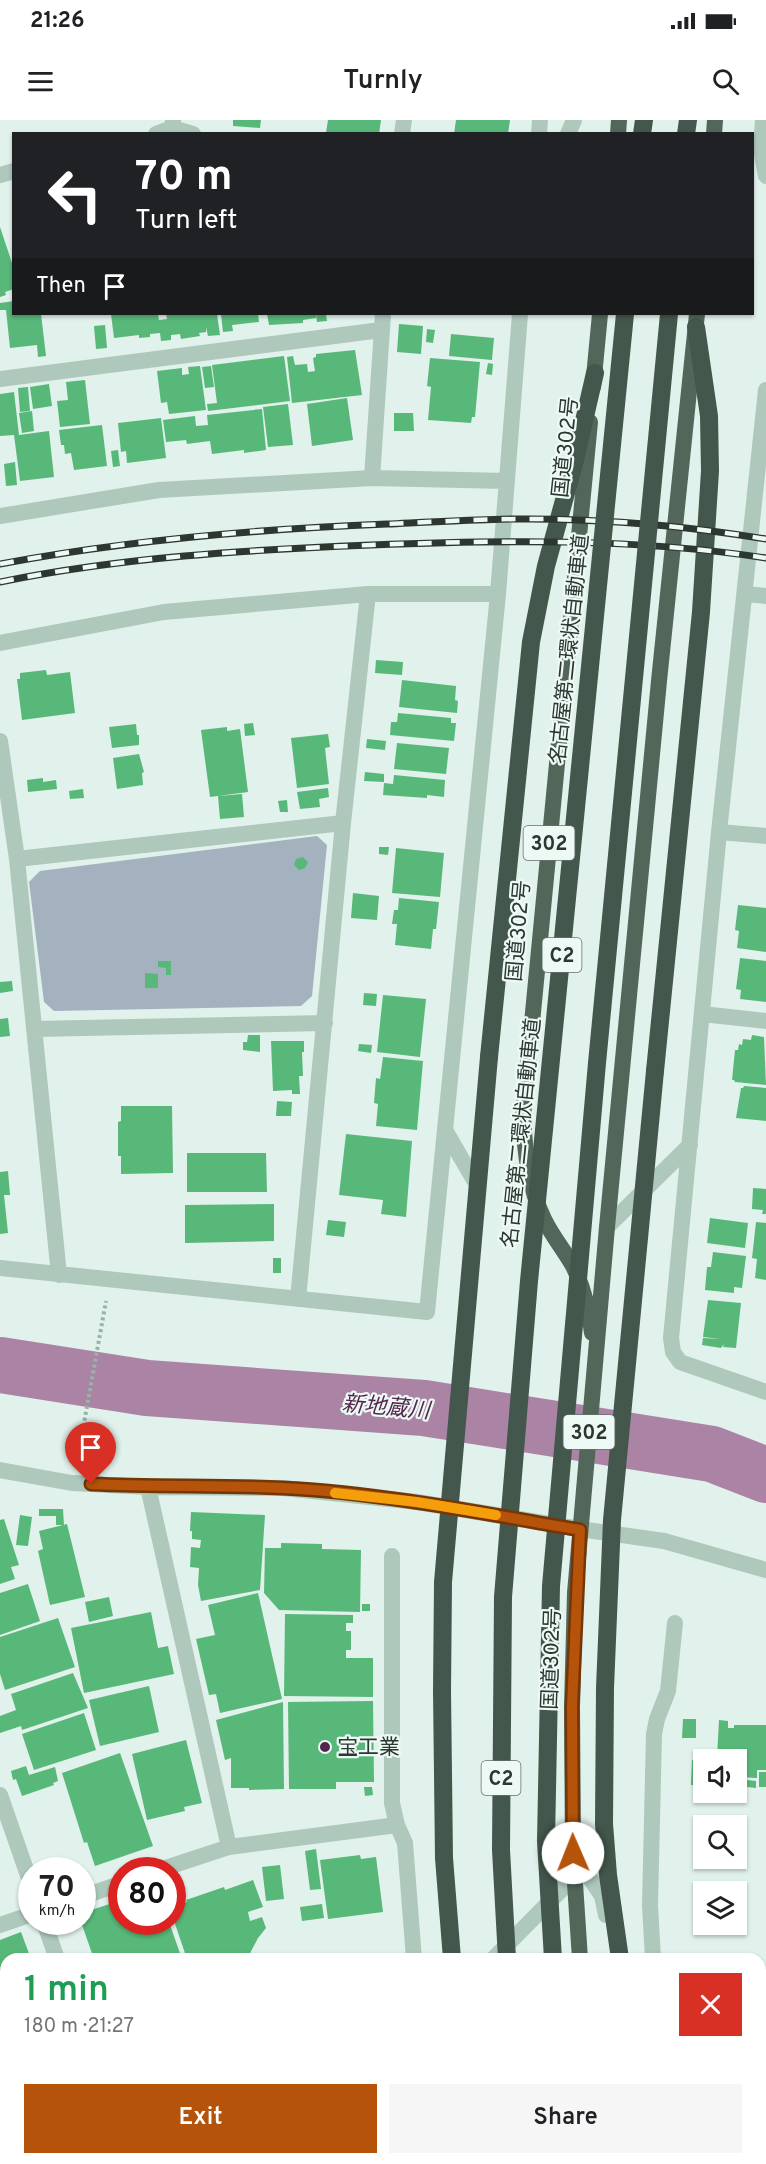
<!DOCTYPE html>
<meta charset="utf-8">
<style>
body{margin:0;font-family:Overpass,"Noto Sans JP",sans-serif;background:#f6f6f6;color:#202124;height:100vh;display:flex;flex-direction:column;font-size:22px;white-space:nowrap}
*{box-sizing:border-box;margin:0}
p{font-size:20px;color:#757577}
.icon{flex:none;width:33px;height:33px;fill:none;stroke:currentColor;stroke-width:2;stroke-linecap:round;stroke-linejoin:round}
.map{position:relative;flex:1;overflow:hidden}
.sheet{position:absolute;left:0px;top:1833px;width:766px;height:212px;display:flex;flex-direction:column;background:#fff;border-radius:18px 18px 0 0;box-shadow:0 2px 4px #0004}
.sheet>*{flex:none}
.guide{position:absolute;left:12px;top:12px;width:742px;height:183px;border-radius:0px;box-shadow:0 2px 4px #0004;background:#202124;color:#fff;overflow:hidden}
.buttons{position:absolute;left:693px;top:1629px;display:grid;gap:12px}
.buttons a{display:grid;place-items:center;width:54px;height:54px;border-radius:0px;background:#fff;box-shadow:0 2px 4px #0004;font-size:30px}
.speed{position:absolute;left:18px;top:1737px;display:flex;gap:12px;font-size:30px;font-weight:700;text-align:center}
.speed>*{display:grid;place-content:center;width:78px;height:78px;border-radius:50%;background:#fff;box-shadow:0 2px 4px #0004;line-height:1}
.speed small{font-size:15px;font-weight:400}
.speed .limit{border:9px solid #d22;background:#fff;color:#111}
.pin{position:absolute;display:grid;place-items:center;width:51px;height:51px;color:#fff;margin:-62px -26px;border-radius:50% 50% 50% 0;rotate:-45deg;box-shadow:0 0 6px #0007}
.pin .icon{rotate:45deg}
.me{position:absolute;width:66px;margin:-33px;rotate:359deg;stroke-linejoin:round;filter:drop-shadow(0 0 4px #0008)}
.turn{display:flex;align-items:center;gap:21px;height:126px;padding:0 24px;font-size:27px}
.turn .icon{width:78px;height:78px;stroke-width:2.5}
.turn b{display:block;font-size:42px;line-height:51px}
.then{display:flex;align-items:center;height:57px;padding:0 24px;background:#0003;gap:12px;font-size:22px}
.round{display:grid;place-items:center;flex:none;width:63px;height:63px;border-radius:0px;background:#f6f6f6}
.head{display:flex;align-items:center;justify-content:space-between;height:102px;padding:0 24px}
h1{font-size:36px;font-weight:600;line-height:45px;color:#1e9e55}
.button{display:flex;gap:12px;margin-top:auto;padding:12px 24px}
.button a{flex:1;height:69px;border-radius:0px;background:#b45309;color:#fff;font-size:24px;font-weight:600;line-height:69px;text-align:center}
.button a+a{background:#f6f6f6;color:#202124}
.status{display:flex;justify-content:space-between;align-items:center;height:42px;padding:0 30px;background:#fff;direction:ltr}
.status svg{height:16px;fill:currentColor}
header{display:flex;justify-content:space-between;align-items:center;height:78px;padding:0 24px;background:#fff;font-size:27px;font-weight:600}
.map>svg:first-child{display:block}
.green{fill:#a3b2be}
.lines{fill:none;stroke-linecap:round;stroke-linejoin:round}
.river{stroke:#ab83a5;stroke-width:56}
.building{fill:#58b879}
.path{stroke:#98b3a7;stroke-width:4;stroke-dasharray:3 3;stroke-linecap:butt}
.service{stroke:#aec8bc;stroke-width:16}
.minor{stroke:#aec8bc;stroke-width:16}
.tertiary{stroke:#aec8bc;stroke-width:16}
.trunk{stroke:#52675a;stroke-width:16}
.motorway{stroke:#44574c;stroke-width:18}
.rail-casing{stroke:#2c3730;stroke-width:7}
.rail{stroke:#edf9f5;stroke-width:4.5;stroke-dasharray:14;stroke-linecap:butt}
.motorway-bridge{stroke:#44574c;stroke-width:18}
.route-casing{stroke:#753606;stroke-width:15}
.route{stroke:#b45309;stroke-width:10}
.slow{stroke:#f59e0b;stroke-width:10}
.poi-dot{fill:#54264d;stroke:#edf9f5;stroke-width:2}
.labels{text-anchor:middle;stroke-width:4.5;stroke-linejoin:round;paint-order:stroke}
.shield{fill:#edf9f5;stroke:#66716b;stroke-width:1.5}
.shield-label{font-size:20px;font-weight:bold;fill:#2c3730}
.street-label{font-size:21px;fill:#2c3730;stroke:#edf9f5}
.poi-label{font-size:21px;fill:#2c3730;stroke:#edf9f5;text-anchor:start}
.water-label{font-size:22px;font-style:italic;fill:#54264d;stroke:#edf9f5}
</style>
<div class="status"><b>21:26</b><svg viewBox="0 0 49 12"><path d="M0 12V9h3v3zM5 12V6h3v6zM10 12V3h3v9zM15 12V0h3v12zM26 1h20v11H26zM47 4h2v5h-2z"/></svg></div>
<header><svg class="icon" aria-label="menu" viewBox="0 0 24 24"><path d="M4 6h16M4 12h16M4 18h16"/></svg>Turnly<svg class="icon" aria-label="search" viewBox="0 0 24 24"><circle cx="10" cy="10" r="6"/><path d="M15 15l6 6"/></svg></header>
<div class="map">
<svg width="766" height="2044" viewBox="0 0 766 2044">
<rect width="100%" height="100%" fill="#e1f1eb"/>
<!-- green -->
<path class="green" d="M317 716 327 725 312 876 301 886 54 891 44 882 29 762 40 751Z"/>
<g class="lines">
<!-- river -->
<path class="river" d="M0 1245 147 1268 424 1288 712 1334 766 1355"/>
</g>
<!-- building -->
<path class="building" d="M233 0H261L260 8 233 6Z
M328 0H381L379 14 326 13Z
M456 0H510L508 14H454Z
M0 107 14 149V169L5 172 6 175 0 177Z
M14 181V194H41L46 236 38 237 37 225 10 228 6 190H0V183Z
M111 194H158L159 200 167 199 166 194H217L220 215 208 216 206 207V212L199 213 200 216 181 219 180 214 171 215V220L161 221 160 213 150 214V217L139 218V215L114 218Z
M221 194H258L259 202 232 205 233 211 223 212Z
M267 194H316V198L303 200V203L269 205Z
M316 194H326L327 201 317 202Z
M399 204 423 206 421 234 397 232Z
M105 205 107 228 96 229 94 206Z
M427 209 435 210 433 223 426 222Z
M451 214 494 218 492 240 449 236Z
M355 230 362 275 292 283 287 237 293 236 295 245 307 244 308 252 315 251 313 238 316 237V234Z
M284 236 290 281 208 291 207 284 217 283 212 245Z
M430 238 480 242 475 297H472L471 303 428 300 431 267 427 266Z
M488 243 493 244 492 255 486 254Z
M200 246 206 290 169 294 167 282 161 283 157 251 182 248V255L189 254 188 247Z
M211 246 214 267 205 268 202 247Z
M85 260 90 304 60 307 57 281 68 280 66 262Z
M49 264 52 286 33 289 30 267Z
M28 267 30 291 20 292 18 268Z
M14 272 19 315 49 311 54 357 20 361 14 315 0 316V274Z
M347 278 353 320 312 326 307 284Z
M288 284 293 325 268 327 263 287Z
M262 289 266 330 244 333V330L212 334 210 321 187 324 186 320 166 322 163 300 195 296 196 306 208 305 207 295Z
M32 291 34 311 22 313 19 293Z
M394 293H413L414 311H394Z
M161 298 166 338 127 343 126 331 121 332 118 303Z
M102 305 107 346 74 350 71 333 65 334 64 325H61L59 310Z
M118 330 120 346 113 347 111 331Z
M15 342 17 365 6 366 4 344Z
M376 540 403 542 402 555 375 553Z
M46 550 47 555 70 552 75 593 22 600 17 559H20V553Z
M402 560 456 566 455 580 458 581 457 593 399 587Z
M398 593 451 598V603H456L454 621 390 615 391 602H397Z
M253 603 255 615 245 616 244 604Z
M136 604 137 615H139V625L112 628 109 607Z
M227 607V611L240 609 248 672 210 677 201 610Z
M328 614 330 627 325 628 329 664 297 668 291 618Z
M367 619 386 621 385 630 366 628Z
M397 623 449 628 446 654 394 649Z
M139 634 144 652 142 653 143 665 117 669 113 638Z
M365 652 384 654V662L364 661Z
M394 655 445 660 444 677 427 675V678L383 675 384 663 393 664Z
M43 658V662L56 660 57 669 28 672 27 660Z
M328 668 329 677 319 679 320 687 300 689 297 672Z
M83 669 84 678 70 679 69 671Z
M242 674 244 697 220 699 218 676Z
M287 680 288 692H280L278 681Z
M379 727H389L388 735 379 734Z
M396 728 444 733 440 777 392 773Z
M303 737 308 742 305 748 299 750 294 745 296 739Z
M353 773 379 776 377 800 351 798Z
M399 778 439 782 436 809H433L431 829 395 825 397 804H392L394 790H398Z
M738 785 766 788V832L737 828 739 811 735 810Z
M740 838 766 841V882L740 879 741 870 736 869Z
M158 841H171V855H166V848L158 847Z
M145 853 158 854V868H145Z
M12 861 13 871 0 873V862Z
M364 873 377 874 376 886 363 885Z
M383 875 426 879 420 937 377 932Z
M8 898 10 916 0 917V899Z
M248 915H260V932L243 930V922H247Z
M752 915 764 917 766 965 735 962 734 960H732L735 930H738L739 924 742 925 743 919 751 920Z
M271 921H304V932H302L303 956H299L300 974H292V970L273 971Z
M359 924 372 925 371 933 358 931Z
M383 937 423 941 417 1010 376 1006 378 984 374 983 376 958 380 959Z
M744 966 766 968V1001L736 998 741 968H743Z
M277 981 292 982 291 996H276Z
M121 986H172L173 1053 121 1054V1036H118V1002L121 1001Z
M346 1014 412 1021 406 1097 381 1094 383 1080 339 1075Z
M187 1033H266L267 1072H187Z
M8 1051 10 1075H4L8 1113 0 1114V1052Z
M753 1068 766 1069V1094H762L763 1090 752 1089Z
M274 1084V1121L185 1123V1085Z
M710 1098 748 1103 745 1128 707 1123Z
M328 1100 346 1102 344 1117 326 1115Z
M756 1102 766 1103V1160L755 1158 757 1139 752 1138Z
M713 1132 746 1136 742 1168 734 1167V1173L705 1170 707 1147H711Z
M273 1138H281V1153H273Z
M708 1180 741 1183 736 1228 723 1227 724 1224 721 1228 702 1225 703 1218 721 1219 703 1217Z
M39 1389H63L64 1405H56V1396H39Z
M191 1392 265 1395 260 1470 201 1481 198 1465 199 1448 190 1447 191 1427 200 1428 201 1420 192 1419V1411H190Z
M20 1395 32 1397 28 1426 16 1425Z
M4 1399 19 1445 11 1447 15 1459 0 1464V1400Z
M67 1404 85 1477 50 1485 38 1431 43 1429 39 1411Z
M281 1423 322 1424V1429L361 1430 360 1492 279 1490 264 1473 265 1428H281Z
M28 1464 40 1501 0 1515V1473Z
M258 1473 282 1579 220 1593 216 1574 209 1575 196 1519 215 1515 208 1485Z
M109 1477 113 1496 89 1502 85 1482Z
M362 1484H370V1491H362Z
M151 1492 158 1528 168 1526 174 1554 84 1573 71 1508Z
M285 1494 353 1495V1503H346V1511H351V1530H346V1538H373V1577L284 1576Z
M58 1498 75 1547 5 1570 0 1554V1517Z
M73 1553 88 1588 22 1610 21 1606 0 1613V1596L16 1590 11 1574Z
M149 1566 159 1612 100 1626 89 1580Z
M373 1581 374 1662H336V1669H289L288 1582Z
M283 1582 284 1669 249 1670V1668H231V1638L225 1640 216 1600Z
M84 1593 96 1630 34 1650 22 1614Z
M683 1599H696V1618H682Z
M719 1600 728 1601V1608H734V1605H766V1650H757V1658L736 1657V1640H722V1637H717Z
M186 1620 202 1683 184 1687 185 1691 147 1700 132 1634Z
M120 1633 153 1726 95 1746 87 1722 84 1723 62 1653Z
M692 1640H704V1666L691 1665Z
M26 1646 29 1655 55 1647 58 1661 53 1663 54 1665 22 1676 16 1659 13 1660 11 1651Z
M759 1652H766V1667H759Z
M747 1660 756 1661V1668L747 1667Z
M364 1667H372L373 1675 365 1676Z
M316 1729 321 1769 310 1770 305 1731Z
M360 1735 361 1739 376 1737 383 1792 328 1799 320 1740Z
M280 1745 284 1779 266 1781 262 1747Z
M253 1760 263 1787 248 1792 250 1801 262 1797 266 1808 258 1818 247 1839H187L172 1795V1787L187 1782 186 1780 224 1767 225 1770Z
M122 1780V1802H169L182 1839H94L81 1802H82V1793Z
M322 1784 324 1798 302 1801 300 1787Z
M21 1812 31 1839H6V1930L0 1914V1820Z
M760 1839H762L766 1909H760Z
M0 1925 6 1941 0 1943Z
M6 1945V2002L0 2004V1948Z
M766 2003V2044H715L714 2038H760V2004Z
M6 2005V2038L73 2039 59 2044H0V2008Z
M183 2038H229V2039L214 2044H190L189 2041 184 2042Z
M302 2038H370L371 2044H291L290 2040Z"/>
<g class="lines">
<!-- path -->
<path class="path" d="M77 1342 106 1181"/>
<!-- service -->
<path class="service" d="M445 1010 474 1060"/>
<!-- minor -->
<path class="minor" d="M763 0 761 29 766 56
M172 8 193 14
M402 14 404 0
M539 14 540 0
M568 14 574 0
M0 259 381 210
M766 270 719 712 671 1218 673 1232 680 1242 766 1272
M372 358 383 194
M0 396 159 370 372 358 507 361
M745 474 766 476
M0 523 164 492 368 474H498
M0 621 17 739 59 1155
M719 712 766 716
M17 739 343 703
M702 894 766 901
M34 909 325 903
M607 1107 690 1025
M0 1148 427 1192 498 474 520 194
M298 1179 343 703 368 474
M0 1350 72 1363 148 1367 283 1368 417 1382 580 1409 664 1421
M148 1367 229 1727
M392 1436V1683L397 1705 405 1723 414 1839
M573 1733 602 1776 606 1795
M159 1750 229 1727 397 1705
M82 1777 122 1763
M0 1805 32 1794
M493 1839 574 1757
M653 1839 650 1785 654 1614 657 1599 668 1571 675 1503
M437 2038 438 2044
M670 2038V2044"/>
<!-- tertiary -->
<path class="tertiary" d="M156 14 172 8 173 0
M0 55 14 51
M664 1421 766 1450
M0 1675 32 1767
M44 1802 57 1839
M129 2038 131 2044"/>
<!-- trunk -->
<path class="trunk" d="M618 14 619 0
M714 14 715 0
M593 267 600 194
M590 302 523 996C525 1032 528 1066 544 1099 552 1116 564 1130 573 1146 583 1166 589 1191 592 1213
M580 1839 573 1733 572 1587 575 1473 607 1107 659 561 697 194
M600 2038V2044"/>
<!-- motorway -->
<path class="motorway" d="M642 14 644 0
M686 14 688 0
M489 937 531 522 546 446 575 340 595 253
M655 951 701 492 710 351 709 296 696 207
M474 2038V2044
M526 2038 527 2044
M574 2038 575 2044
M634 2038 635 2044"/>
<!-- rail casing -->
<g class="rail-casing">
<path id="rail" d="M0 444C128 420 257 409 387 404 450 401 514 397 577 400 640 402 704 409 766 419
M0 462C122 437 246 430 371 425 503 420 635 418 766 438"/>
</g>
<!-- rail -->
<use href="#rail" class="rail"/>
<!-- motorway-bridge -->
<path class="motorway-bridge" d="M452 1839 444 1738 442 1571 443 1462 489 937
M507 1839 501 1730 503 1477 529 1161 625 194
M553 1839 546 1721 551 1466 597 943 669 194
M620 1839 608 1755 604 1704 605 1568 612 1400 655 951"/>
</g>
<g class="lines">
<!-- route casing -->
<g class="route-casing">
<path id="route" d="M91 1364C155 1367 219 1365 282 1368 382 1373 481 1393 580 1410L572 1587 573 1733"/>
</g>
<!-- route -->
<use href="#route" class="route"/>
<!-- slow -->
<path class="slow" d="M335 1373 417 1382 496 1395"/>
</g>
<!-- markers -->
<circle class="poi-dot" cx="325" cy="1627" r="6"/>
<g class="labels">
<!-- shield labels -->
<g class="shield">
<rect x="523.5" y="706" width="51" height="34" rx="4.5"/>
<rect x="542.5" y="818" width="39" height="34" rx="4.5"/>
<rect x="563.5" y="1295" width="51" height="34" rx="4.5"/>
<rect x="481.5" y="1641" width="39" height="34" rx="4.5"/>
</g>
<g class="shield-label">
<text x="549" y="730">302</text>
<text x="562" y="842">C2</text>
<text x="589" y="1319">302</text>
<text x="501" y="1665">C2</text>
</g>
<!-- street labels -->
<g class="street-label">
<text transform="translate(565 327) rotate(-84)" y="7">国道302号</text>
<text transform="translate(569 529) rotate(-84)" y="7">名古屋第二環状自動車道</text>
<text transform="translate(518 811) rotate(-85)" y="7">国道302号</text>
<text transform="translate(521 1013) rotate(-84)" y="7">名古屋第二環状自動車道</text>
<text transform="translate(551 1539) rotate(-88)" y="7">国道302号</text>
</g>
<!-- poi labels -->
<g class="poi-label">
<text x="337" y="1634">宝工業</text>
</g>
<!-- water labels -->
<g class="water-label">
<text transform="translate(386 1286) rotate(5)" y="8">新地蔵川</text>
</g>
</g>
</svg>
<div class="buttons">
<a><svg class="icon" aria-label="sound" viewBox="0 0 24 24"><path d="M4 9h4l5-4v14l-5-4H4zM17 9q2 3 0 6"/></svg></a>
<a><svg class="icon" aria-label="search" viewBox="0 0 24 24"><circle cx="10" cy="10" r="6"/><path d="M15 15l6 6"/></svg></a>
<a><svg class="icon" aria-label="layers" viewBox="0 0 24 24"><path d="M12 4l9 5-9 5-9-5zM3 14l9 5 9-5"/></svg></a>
</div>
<div class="speed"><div>70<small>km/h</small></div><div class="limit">80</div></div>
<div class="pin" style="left:91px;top:1364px;background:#d93025"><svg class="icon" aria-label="arrive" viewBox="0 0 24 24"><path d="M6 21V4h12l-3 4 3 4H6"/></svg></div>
<svg class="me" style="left:573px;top:1733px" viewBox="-20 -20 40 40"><circle r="19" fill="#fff"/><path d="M0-13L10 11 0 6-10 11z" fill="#b45309"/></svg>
<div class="guide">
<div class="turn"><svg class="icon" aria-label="left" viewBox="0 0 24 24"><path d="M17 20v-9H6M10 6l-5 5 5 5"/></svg><div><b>70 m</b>Turn left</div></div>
<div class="then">Then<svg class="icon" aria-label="arrive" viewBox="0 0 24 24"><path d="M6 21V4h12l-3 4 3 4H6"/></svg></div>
</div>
<section class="sheet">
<div class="head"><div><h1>1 min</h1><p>180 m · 21:27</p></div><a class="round" style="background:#d93025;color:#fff"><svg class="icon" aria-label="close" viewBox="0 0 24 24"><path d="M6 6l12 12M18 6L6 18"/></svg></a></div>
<div class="button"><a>Exit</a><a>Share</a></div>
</section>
</div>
